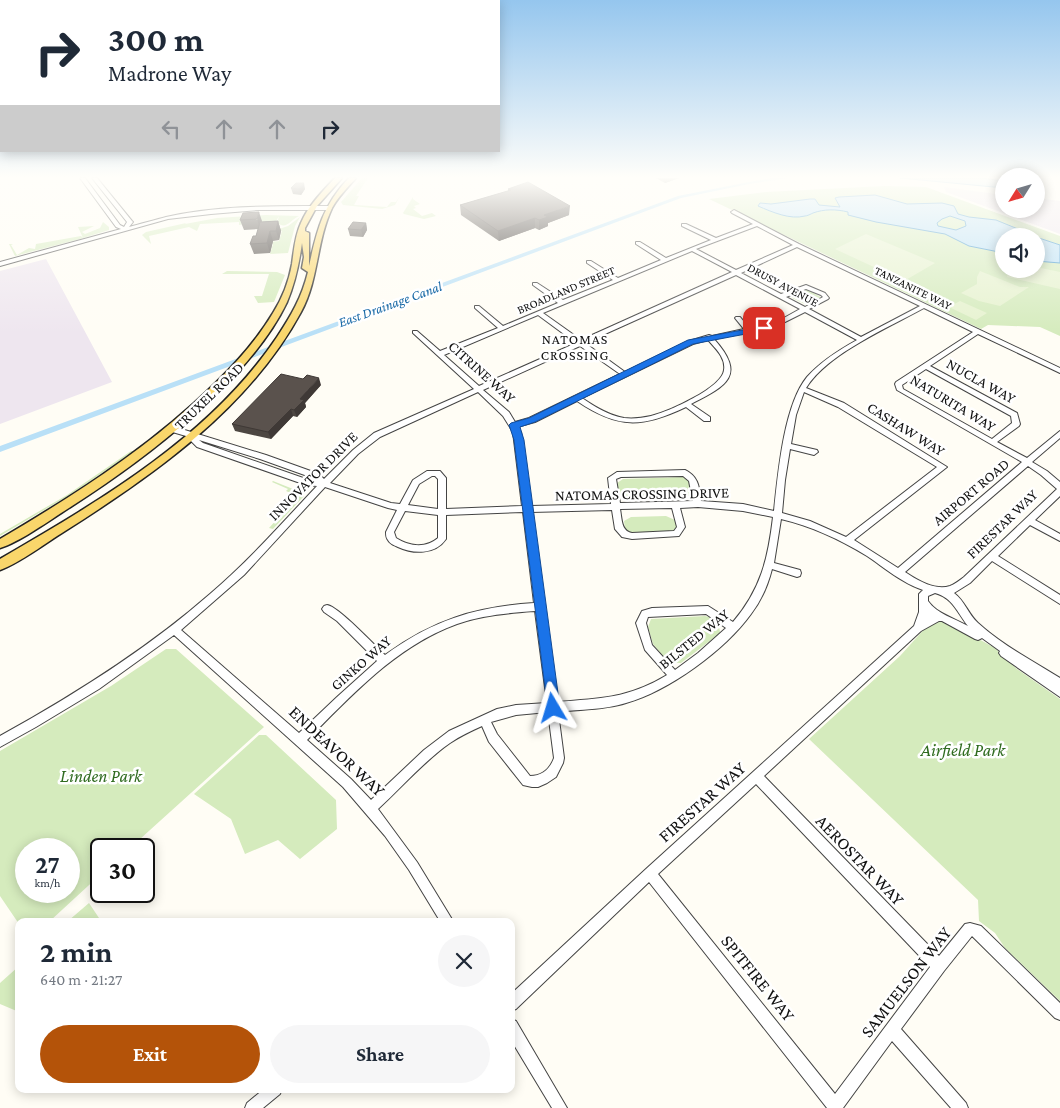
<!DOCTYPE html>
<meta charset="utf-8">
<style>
body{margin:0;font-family:"Crimson Pro",serif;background:#f6f6f7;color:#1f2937;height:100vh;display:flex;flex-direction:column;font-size:19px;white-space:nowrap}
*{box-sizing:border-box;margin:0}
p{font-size:16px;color:#747a83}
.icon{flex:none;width:28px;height:28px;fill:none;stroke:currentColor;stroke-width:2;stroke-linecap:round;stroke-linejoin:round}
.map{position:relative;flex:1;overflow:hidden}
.panel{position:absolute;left:15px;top:918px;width:500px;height:175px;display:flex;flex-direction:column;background:#fff;border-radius:10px;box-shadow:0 2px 12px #0003}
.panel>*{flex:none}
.banner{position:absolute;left:0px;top:0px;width:500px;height:152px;box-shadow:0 2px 12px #0003;background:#fff;color:#1f2937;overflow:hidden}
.needle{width:32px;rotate:233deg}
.buttons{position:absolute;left:995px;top:168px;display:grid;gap:10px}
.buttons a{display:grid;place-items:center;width:50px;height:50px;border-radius:50%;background:#fff;box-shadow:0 2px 12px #0003;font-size:25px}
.speed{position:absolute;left:15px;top:838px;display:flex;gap:10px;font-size:25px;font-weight:700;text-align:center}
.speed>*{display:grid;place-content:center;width:65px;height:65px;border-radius:50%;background:#fff;box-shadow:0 2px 12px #0003;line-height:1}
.speed small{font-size:12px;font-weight:400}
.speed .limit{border:2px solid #111;border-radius:8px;background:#fff;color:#111}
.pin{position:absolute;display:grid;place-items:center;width:42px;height:42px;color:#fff;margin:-21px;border-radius:10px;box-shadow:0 2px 8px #0006}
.me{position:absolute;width:55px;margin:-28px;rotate:353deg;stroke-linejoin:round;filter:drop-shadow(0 0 4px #0008)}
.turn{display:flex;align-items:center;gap:18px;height:105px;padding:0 25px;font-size:22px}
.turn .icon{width:65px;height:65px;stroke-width:2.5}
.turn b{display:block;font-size:35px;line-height:42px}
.lanes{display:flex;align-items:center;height:48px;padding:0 25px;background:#0003;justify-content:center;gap:25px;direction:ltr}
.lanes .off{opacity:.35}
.round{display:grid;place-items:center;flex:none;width:52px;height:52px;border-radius:26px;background:#f6f6f7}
.head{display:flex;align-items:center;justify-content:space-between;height:85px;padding:0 25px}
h1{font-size:30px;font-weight:700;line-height:38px}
.cta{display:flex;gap:10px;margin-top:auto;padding:10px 25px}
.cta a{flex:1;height:58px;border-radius:30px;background:#b45309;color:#fff;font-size:20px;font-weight:700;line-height:58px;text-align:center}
.cta a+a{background:#f6f6f7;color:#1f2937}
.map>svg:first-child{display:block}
.industrial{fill:#eee6ef}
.green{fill:#d5ebbd;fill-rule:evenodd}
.pitch{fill:#e6f2cf}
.water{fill:#b9e0f7;stroke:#3f96cf;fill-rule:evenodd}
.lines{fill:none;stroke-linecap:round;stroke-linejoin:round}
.canal{fill:#b9e0f7;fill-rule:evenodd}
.minor-casing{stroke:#444;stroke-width:2}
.major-casing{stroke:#222;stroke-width:3}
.minor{fill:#fff;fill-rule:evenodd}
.major{fill:#f9d66b;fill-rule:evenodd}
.wall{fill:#4d4742}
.shaded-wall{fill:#3f3936}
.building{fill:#5a524d;stroke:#3f3936}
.route{fill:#1a73e8;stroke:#114b97}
.labels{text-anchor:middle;stroke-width:5;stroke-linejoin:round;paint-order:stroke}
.far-street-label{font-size:12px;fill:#111;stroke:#fff}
.far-water-label{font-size:14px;font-style:italic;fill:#1768a6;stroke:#fff}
.far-neighbourhood-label{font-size:14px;letter-spacing:1px;fill:#111;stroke:#fff}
.street-label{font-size:15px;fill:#111;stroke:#fff}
.near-park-label{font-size:18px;font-style:italic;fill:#2f6b1f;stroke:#fff}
.near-street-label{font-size:18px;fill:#111;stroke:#fff}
</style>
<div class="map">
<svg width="1060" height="1108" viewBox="0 0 1060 1108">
<rect width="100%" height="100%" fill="#fffdf5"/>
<!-- industrial -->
<path class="industrial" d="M944 187 1004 195V209H1036V198L1060 201V234L946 192Z
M46 259 112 382 0 424V271Z"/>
<!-- green -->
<path class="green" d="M362 178H368L356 196H359L354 205 387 207 391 202H396L400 196 395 205 382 209 343 205 341 202Z
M884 186 926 187 1060 236V336L1040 327 988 325 981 329 709 199 766 192ZM1004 236H1036V269H1004Z
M413 197V199L420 204 414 206 416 208 413 209 422 216 432 213 436 216 424 219 404 214 403 213Z
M266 215 299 216C290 220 287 230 277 223L279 216 275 223 261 225 262 221 239 225V222L200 224 197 231 189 227 149 236 151 244 142 235 146 232 186 223 185 224 217 218Z
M300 217 295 226 288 253 270 254 273 244 270 242 279 241 282 231H273L288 226Z
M103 222 109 227V230L67 243 76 240 15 256 9 244H13L11 245 17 255 29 248 35 249 36 244 81 236 83 238 78 227 94 226 82 232 85 234 100 228Z
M227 271 277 272 285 275 274 302 258 303 254 296H262L269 274H222Z
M804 290H809L822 298 807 305 792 298Z
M131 451H134L68 496 0 536V534L67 495Z
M683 477 689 481 692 493 687 497 625 499 620 496 617 483 623 479Z
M273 481 293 489H301L304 492V496L273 529 269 528 298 496 286 491 288 489 272 482Z
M666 516 675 520 677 527 675 532 629 533 625 529 624 521 631 517Z
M705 616C714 618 719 622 720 632L719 634 681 663H669L653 644 648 627 651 619Z
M940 621H946L995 648 1017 669 1060 699V1001L1005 948 995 933 979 921 978 900 809 739 900 656 927 626Z
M166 649H176L264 727 129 849H101V874L50 921H19V924L0 896V751L111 686ZM26 849H69V891H26Z
M259 735H266L336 800 337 829 300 859 278 840 245 854 231 819 194 794Z
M89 903 101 921H68Z
M19 966V1012L0 1004V983Z"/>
<!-- pitch -->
<path class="pitch" d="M866 234 935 263 904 281 835 249Z
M1036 267 1060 272V289L1007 277 1009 269H1036Z
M980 271 1020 287H1029L1000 306 979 301 961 293 977 284V277Z
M960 301 987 313 976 320 949 307Z"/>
<!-- water -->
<path class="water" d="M900 178H981L1004 181V188Z
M875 195 907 204 942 203 954 206 958 214 969 217 996 220 1035 236H1004V253L969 246 945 234 876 222 848 215V212C836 209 824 209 813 213 811 214 807 216 805 216 790 220 772 212 758 206L760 203 771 204 810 199H815L819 205 840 207 835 198 839 197ZM950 216 965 221 966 226 956 230 938 226 937 223 942 219Z
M1036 237 1060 245V263L1036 261Z"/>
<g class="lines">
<!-- canal -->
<path class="canal" d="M773 178H788L749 184 681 198 0 452V446L678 196 749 182Z"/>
<!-- minor casing -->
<g class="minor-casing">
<path id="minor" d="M80 178H85L120 225 124 227 127 222 92 178H97L132 221 133 222 129 227C141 224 154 220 166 217 219 205 275 206 329 206L332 208 329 210H258L211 214 168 219 0 266V262L121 229 116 227Z
M734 210 799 244 1060 368V373L1058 372 978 334 930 366 1017 413 1020 424 1019 426 997 442 1027 458 1060 431V438L1032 462 1047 471 1060 482V496L1035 520 1060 534V541L1030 525 998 556 1060 595V604L992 561 970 583 954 593C965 601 968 614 978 623 1002 645 1033 661 1060 678V697L1001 656 999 653 1000 651 982 638 978 640 975 639 942 621H939L921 631 764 776 939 956 965 924 970 923 981 926 1060 1003V1020L1055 1018 972 936 944 971 901 1029 966 1103 968 1108H951L892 1041 843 1108H827L649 882 516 1009 511 1011V994L646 869 914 626 919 612V594L923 590C902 583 885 568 867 556 841 540 811 526 781 519L774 563 800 570 801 573 800 576 797 577 772 569C768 585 761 601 751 614 725 650 669 691 626 703 604 710 581 709 558 712L564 758 563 763 556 777 547 783 538 787H532L523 785 489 742 482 726C471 731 460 736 450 743 424 761 402 787 378 809L417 862 453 921H440L409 870 385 836 343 787 174 635 99 689 36 727 0 747V736C74 695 146 650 210 594 249 561 282 523 317 486L306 485 197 447 186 436 169 431V427H175L266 455 319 474 324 479 353 450 374 433 474 389 413 333V331H417L440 351 498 328 475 308V306H479L503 326 558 303 533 285V283H537L563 300 613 280 587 263V261H591L618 278 661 260 636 244V242H640L666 258 711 240 682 226V224H686L716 238 753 224 732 213 731 212ZM757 226 793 245 736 270 696 249ZM797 247 920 306 861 337 809 309 828 299 829 298 825 293 806 285 781 294 741 273ZM692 251 732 272 581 340 543 313ZM736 275 800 309 773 324 749 328 740 317H736L735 318 744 329 712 336 709 335 689 341 625 372 585 343ZM806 289 821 295 823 297 805 307 786 297ZM924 308 973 332 896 382 895 384 897 390 1022 462 898 568 854 540 947 467 844 403 806 388C828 353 888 328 924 308ZM805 312 857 340C839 350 821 361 807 377 784 405 778 473 774 511L743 504 701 501C699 487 699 477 685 470L617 472 608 478 611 504 531 506 521 432 517 427 535 422 577 401C618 429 642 428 686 407L704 421H710V417L691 404C726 386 747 376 714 339L777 326ZM538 315 576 343 479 386 444 355ZM708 340C716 349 726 358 724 370 722 388 668 412 651 416 642 418 633 419 624 418 608 415 595 407 582 398L693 344ZM580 346 620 374 529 418 515 422 509 412 483 390ZM926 369 1011 416 1012 423 992 439 903 389 902 385ZM478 392 503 416 513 432 522 506 446 509V478L440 471H427L413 480 400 504 391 503 330 483 358 454 380 437ZM804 392 838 407 937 467 846 537 810 521 782 513 785 480 790 449 814 455 818 452 817 450 791 444 796 415ZM199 440 260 459 313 478 316 481 309 480 203 443ZM1028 466 1041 475 1057 489 964 577C960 580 955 584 950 586 935 591 917 580 905 572ZM432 476H435L438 479V509L408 505 419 484ZM683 476 689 481 693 501 620 503 616 479 621 477ZM325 487 388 508 397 510 386 532C386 535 386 538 388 540 390 544 394 545 398 547 413 554 435 555 446 539V515L523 512 534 603C475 607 433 620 385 655 375 646 338 606 327 605 326 605 325 606 324 606L322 609 324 612 337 621 377 661 337 697 299 733 181 630 244 575ZM698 507 743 511 773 517C768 559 761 589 733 622L708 606 652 608 642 611 636 623 645 650 667 675C627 699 601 698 557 702L531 512 612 510 615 529 622 537 632 539 679 536 685 527 680 508ZM672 508 677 527 674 531 632 533C621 531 622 519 620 509ZM405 511 438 515V538C425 549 409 546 396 538L394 532ZM935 593C953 598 957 612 968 626 954 618 937 614 928 601V596ZM535 611 547 703 516 705 497 709 449 731 424 750 371 800 351 779 307 740C351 696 396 646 457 624 482 615 509 613 535 611ZM706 614 726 628 698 653 675 670 652 645 646 623 648 617ZM548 712 554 758C550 769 542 776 530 776L497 734 491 722 516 715ZM756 784 930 967 835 1094 658 874Z
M511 1019 516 1021 567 1108H552L511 1040Z
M264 1089H282L280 1094 263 1108H245L247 1103Z"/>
</g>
<!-- major casing -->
<g class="major-casing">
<path id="major" d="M335 178H342L317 206 305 228V231L309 233V266C317 230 323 205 349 178H356C347 188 338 197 332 208 316 242 319 279 301 312 249 408 155 474 65 531 47 542 20 563 0 570V559C101 500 210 437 277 337 291 316 302 297 308 272L302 268 304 257 302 243C299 264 295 283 287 302 250 380 144 460 72 506 53 518 20 542 0 548V539C68 499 134 457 193 404 223 377 252 348 273 313 282 299 289 281 292 264 294 250 295 236 301 223 308 206 322 192 335 178Z"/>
</g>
<!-- minor -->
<use href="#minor" class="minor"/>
<!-- major -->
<use href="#major" class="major"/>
</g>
<!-- wall -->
<path class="wall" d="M656 178H679L665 183Z
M291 188 305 189 301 195 293 194Z
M508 189 569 215 548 223V226L539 230 535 228 499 241 461 215 460 205 508 191Z
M243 213 262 222 278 221 281 231 279 240 273 241 270 253 254 254 250 244 256 236 258 229 244 230 240 220Z
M366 223 367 230 363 237 350 236 348 229Z
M321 385 305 403 306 407 297 417 293 416 271 439 235 431 232 424Z"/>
<!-- shaded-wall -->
<path class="shaded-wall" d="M666 178H679L665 183Z
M304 183 305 189 301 195 299 189Z
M570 206 569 215 548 223V226L539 230V220L544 215Z
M259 212 262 221 260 229 257 219Z
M535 218V228L499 241 498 231Z
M278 221 281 231 279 240 276 231Z
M366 223 367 230 363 237 361 230Z
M270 231 273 241 270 253 267 243Z
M319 378 321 385 305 403 306 407 297 417 294 410 300 399Z
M291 409 293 416 271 439 268 432Z"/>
<!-- building -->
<path class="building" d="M528 182 570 206 544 215 548 217 539 220 535 218 498 231 460 205 511 190 508 189Z
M296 183H304L299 189 291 188Z
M259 212 257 219 240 220 243 213Z
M278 221 276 231H270L267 243 250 244 253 236H256L260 222Z
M353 222 366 223 361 230 348 229Z
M281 374 303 379 307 375 319 378 300 399 304 400 294 410 291 409 268 432 232 424Z"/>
<!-- sky -->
<linearGradient id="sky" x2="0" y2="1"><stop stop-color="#95c6ee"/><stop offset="0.53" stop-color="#fffefa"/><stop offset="1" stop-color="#fffefa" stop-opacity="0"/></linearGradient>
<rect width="1060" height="334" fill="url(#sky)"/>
<!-- route -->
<path class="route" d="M764 326H767V330L693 344 535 422 520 427 524 440 560 708 558 712 553 714 548 712 514 440 509 425 511 423 529 418 688 340Z"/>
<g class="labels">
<!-- far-street labels -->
<g class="far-street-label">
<text transform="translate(783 285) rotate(28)" y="4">DRUSY AVENUE</text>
<text transform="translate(913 288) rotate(26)" y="4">TANZANITE WAY</text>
<text transform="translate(566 290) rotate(-23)" y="4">BROADLAND STREET</text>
</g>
<!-- far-water labels -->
<g class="far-water-label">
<text transform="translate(390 304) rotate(-20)" y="5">East Drainage Canal</text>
</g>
<!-- far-neighbourhood labels -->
<g class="far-neighbourhood-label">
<text x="575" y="344">NATOMAS<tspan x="575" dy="16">CROSSING</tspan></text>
</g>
<!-- street labels -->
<g class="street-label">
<text transform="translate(482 372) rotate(42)" y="5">CITRINE WAY</text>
<text transform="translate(981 381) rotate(29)" y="5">NUCLA WAY</text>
<text transform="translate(209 396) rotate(-44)" y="5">TRUXEL ROAD</text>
<text transform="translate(953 403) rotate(31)" y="5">NATURITA WAY</text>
<text transform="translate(906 429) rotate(32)" y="5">CASHAW WAY</text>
<text transform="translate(313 476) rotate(-45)" y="5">INNOVATOR DRIVE</text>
<text transform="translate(971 492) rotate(-40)" y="5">AIRPORT ROAD</text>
<text transform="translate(642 494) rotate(-1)" y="5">NATOMAS CROSSING DRIVE</text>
<text transform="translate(1002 524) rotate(-44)" y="5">FIRESTAR WAY</text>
<text transform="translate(694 639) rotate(-39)" y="5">BILSTED WAY</text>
<text transform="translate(361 663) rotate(-41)" y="5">GINKO WAY</text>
</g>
<!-- near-park labels -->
<g class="near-park-label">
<text x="963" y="756">Airfield Park</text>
<text x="101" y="782">Linden Park</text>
</g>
<!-- near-street labels -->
<g class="near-street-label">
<text transform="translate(337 751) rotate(43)" y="6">ENDEAVOR WAY</text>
<text transform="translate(702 802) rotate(-42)" y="6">FIRESTAR WAY</text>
<text transform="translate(860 860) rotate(46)" y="6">AEROSTAR WAY</text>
<text transform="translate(758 978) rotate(51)" y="6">SPITFIRE WAY</text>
<text transform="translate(906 982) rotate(-52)" y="6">SAMUELSON WAY</text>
</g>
</g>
</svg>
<div class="buttons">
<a><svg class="needle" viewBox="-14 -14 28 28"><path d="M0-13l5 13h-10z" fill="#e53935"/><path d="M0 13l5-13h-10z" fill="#747a83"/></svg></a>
<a><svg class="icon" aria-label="sound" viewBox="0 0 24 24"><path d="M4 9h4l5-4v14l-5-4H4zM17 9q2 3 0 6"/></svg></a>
</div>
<div class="speed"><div>27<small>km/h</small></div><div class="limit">30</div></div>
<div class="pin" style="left:764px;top:328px;background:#d93025"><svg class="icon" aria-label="arrive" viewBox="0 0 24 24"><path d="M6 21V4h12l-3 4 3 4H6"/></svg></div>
<svg class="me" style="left:553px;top:708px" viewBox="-20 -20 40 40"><path d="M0-17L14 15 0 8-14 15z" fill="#1a73e8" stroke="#fff" stroke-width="4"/></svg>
<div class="banner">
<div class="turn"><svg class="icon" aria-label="right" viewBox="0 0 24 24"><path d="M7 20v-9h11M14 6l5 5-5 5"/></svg><div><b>300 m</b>Madrone Way</div></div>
<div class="lanes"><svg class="icon off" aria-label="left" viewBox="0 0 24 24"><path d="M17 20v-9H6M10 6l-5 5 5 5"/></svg><svg class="icon off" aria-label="ahead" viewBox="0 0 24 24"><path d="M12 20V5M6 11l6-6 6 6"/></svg><svg class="icon off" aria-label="ahead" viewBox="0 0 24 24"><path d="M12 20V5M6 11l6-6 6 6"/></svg><svg class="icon" aria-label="right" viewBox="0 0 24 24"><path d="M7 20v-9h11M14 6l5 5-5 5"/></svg></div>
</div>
<section class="panel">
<div class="head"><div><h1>2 min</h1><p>640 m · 21:27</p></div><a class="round"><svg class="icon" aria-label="close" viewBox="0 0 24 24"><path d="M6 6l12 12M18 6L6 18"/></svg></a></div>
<div class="cta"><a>Exit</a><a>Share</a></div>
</section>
</div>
